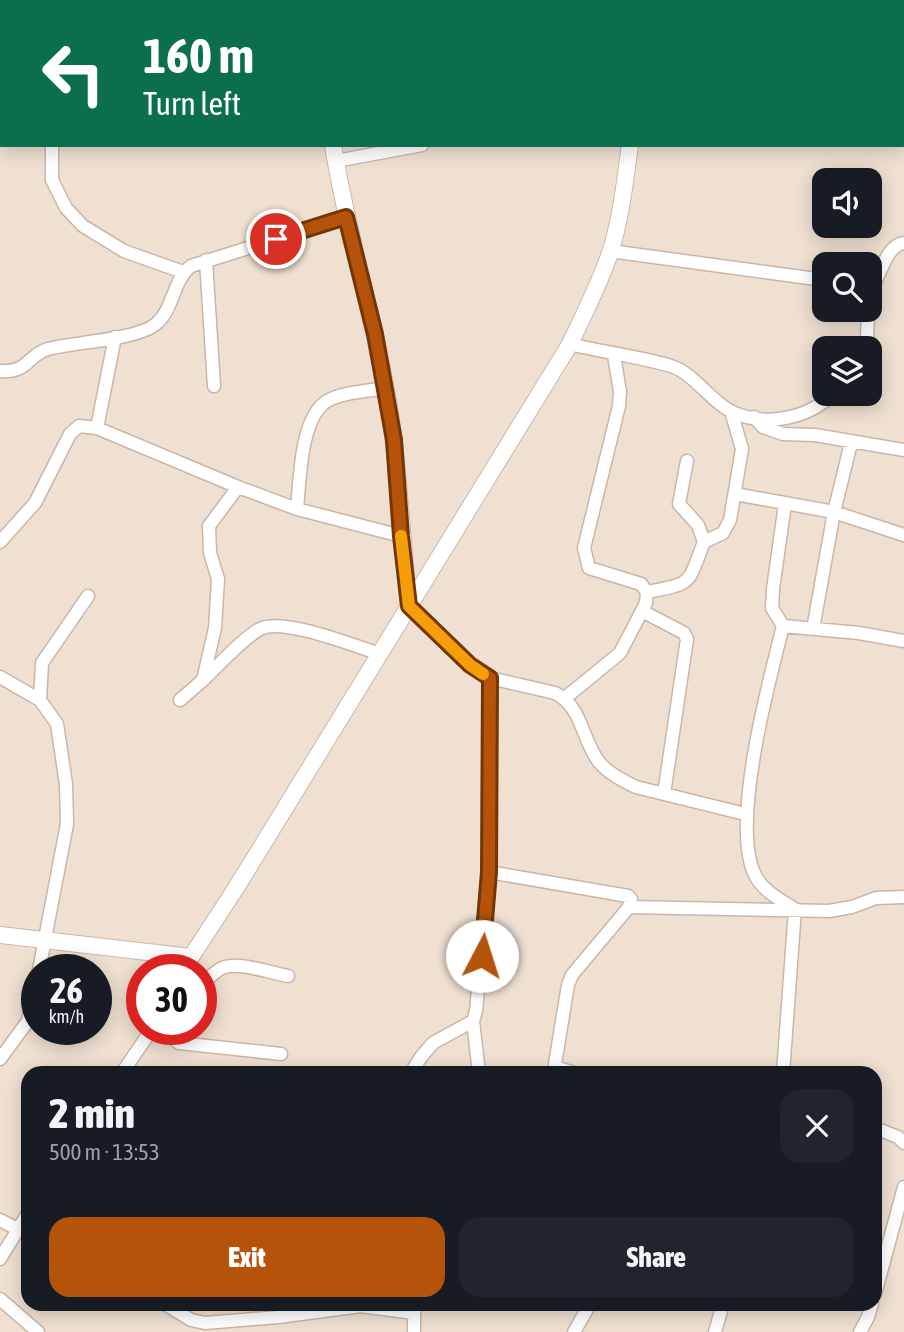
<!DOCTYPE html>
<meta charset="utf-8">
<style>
body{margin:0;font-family:"Asap Condensed",sans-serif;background:#20242c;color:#f1f3f6;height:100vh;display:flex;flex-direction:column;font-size:26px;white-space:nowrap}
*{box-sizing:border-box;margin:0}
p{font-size:23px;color:#9ea1a6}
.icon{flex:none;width:38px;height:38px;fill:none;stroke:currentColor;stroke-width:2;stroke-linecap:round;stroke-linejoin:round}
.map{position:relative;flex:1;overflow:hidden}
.drawer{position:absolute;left:21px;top:1066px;width:861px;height:245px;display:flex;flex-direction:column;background:#171b24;border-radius:21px;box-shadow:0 4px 18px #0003}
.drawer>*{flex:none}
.hud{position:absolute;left:0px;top:0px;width:905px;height:147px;box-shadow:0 4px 18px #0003;background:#0b6e4f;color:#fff;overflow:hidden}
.controls{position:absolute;left:812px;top:168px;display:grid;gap:14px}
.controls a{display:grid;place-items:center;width:70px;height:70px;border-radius:14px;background:#171b24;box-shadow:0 4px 18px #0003;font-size:35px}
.speed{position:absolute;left:21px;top:954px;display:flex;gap:14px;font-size:35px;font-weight:700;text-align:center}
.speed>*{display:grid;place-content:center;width:91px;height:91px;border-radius:50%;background:#171b24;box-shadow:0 4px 18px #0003;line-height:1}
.speed small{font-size:18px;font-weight:400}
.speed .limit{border:10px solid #d22;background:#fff;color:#111}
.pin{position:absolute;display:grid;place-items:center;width:60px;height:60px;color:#fff;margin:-30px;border:4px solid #fff;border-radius:50%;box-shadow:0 2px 7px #0007}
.me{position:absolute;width:77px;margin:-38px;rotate:5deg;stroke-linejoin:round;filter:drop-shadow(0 0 5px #0008)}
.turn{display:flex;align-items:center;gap:24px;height:147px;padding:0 28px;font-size:32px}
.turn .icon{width:91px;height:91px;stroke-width:2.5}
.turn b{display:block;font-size:49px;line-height:60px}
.round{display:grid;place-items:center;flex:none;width:74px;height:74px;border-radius:21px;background:#20242c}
.headline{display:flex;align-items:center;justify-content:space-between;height:119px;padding:0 28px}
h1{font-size:42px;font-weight:800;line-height:52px}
.primary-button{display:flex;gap:14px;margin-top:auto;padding:14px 28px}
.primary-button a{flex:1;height:80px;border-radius:21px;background:#b45309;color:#fff;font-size:28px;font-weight:800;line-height:80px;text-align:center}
.primary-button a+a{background:#20242c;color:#f1f3f6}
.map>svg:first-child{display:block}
.residential{fill:#efe0d1;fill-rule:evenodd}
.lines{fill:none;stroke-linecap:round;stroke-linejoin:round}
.street-casing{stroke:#c8b6ab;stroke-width:15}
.secondary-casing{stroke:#cdb8ab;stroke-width:18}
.street{stroke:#fff;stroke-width:12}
.secondary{stroke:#fff;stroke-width:16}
.route-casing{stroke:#753606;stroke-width:18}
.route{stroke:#b45309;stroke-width:12}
.slow{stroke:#f59e0b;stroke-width:12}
</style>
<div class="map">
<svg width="904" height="1332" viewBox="0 0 904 1332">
<rect width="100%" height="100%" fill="#f9efe2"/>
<!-- residential -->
<path class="residential" d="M0 0H904V1332H0ZM2 2H903V145H2ZM824 180H870V226H824ZM824 264H870V310H824ZM824 348H870V394H824ZM37 970H96V1029H37ZM142 970H201V1029H142ZM28 1073H875V1304H28Z"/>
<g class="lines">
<!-- street casing -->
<g class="street-casing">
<path id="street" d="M883 0 892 2
M24 2V0
M121 2 122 0
M904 4V1
M0 73H2
M52 145V180L66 208 83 226 124 251 183 272
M336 161 422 145
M610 251 824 280
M206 260 214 386
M870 284 875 282C882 269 888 245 904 243
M570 344C602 352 641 357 671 366 695 374 710 401 732 412 766 427 807 419 833 394
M863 348 867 338 868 310
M0 371C29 373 27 355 48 349 74 342 141 340 158 322 174 307 173 280 191 266L346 217
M754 417 763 427 783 434 815 435 904 450
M97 428 115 337
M735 494 834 512 904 535
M297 509C300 480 300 418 327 401 343 392 368 391 386 388
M0 542 35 503 70 434 79 426 97 428 238 487 297 509 401 536
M704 542 723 533 730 520 742 449 731 411
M647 592C694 583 687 585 704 542L698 525 679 504 687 461
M409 606 470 665 490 678 555 693C582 706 582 740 599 762 608 773 623 781 636 787L745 814
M642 611 684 633 687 639 664 794
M783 626 859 633 904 641
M813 629 834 512 851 443
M0 677 40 700
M203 680C218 666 243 638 260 629 282 617 355 646 380 654
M565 698 620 653 646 603 647 592 641 584 589 568 584 548 619 406 620 392 614 355
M180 700 203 680 215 628 218 579 210 553 209 526 238 487
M489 872 628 896 631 899 629 907 572 975 568 985 555 1064 558 1068 574 1073
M629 907 829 911 852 907 876 898 904 897
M39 970 67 824 66 784 57 724 40 700 42 663 88 596
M201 981C211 979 216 969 225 967 240 962 272 973 288 976
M162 1029 179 1043 281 1054
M0 1059 28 1021 37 978
M122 1073 152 1029
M411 1073 421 1057 433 1043 473 1021
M479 1073 473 1021 476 1011 489 872 490 678
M783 1073 795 909C779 899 763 891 755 875 730 825 769 681 783 626L772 608 773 589 785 504
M875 1128 898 1137 904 1143
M0 1220 17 1229
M0 1259 28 1213
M875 1294 904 1187
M0 1299 38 1332
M165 1304 191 1320 205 1323 278 1317 361 1306 414 1313
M414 1332V1313L417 1304
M574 1332 590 1304
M715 1332 723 1304
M860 1332 868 1317 872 1304"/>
</g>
<!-- secondary casing -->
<g class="secondary-casing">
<path id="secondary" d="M312 0V2
M645 2 646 0
M333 145C346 228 371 307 386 390 399 461 401 534 409 606
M0 935 191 957 236 888 570 344C584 314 599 285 610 253 621 219 625 181 630 145"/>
</g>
<!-- street -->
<use href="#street" class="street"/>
<!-- secondary -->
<use href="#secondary" class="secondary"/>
</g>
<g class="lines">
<!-- route casing -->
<g class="route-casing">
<path id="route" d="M276 239 346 217 375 334 394 440 401 536 409 606 470 665 490 678 489 872 482 956"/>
</g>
<!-- route -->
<use href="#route" class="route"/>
<!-- slow -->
<path class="slow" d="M401 536 409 606 470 665 483 674"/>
</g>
</svg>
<div class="controls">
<a><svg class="icon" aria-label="sound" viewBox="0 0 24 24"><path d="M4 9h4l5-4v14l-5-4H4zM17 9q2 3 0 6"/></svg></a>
<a><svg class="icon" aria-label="search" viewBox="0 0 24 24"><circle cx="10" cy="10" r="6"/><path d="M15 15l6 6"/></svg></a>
<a><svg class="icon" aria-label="layers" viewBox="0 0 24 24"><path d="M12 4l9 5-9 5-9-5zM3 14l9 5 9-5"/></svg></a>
</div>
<div class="speed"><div>26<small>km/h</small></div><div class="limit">30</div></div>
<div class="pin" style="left:276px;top:239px;background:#d93025"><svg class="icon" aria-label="arrive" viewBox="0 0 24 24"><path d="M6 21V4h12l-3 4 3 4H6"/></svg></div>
<svg class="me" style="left:482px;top:956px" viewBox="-20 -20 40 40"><circle r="19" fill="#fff"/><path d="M0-13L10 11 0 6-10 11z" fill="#b45309"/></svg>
<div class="hud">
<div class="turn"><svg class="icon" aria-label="left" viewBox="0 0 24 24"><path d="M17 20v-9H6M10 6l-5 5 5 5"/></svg><div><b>160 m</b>Turn left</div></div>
</div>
<section class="drawer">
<div class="headline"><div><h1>2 min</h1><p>500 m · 13:53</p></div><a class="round"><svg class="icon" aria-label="close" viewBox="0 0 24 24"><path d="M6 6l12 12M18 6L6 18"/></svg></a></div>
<div class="primary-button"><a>Exit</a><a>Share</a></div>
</section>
</div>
